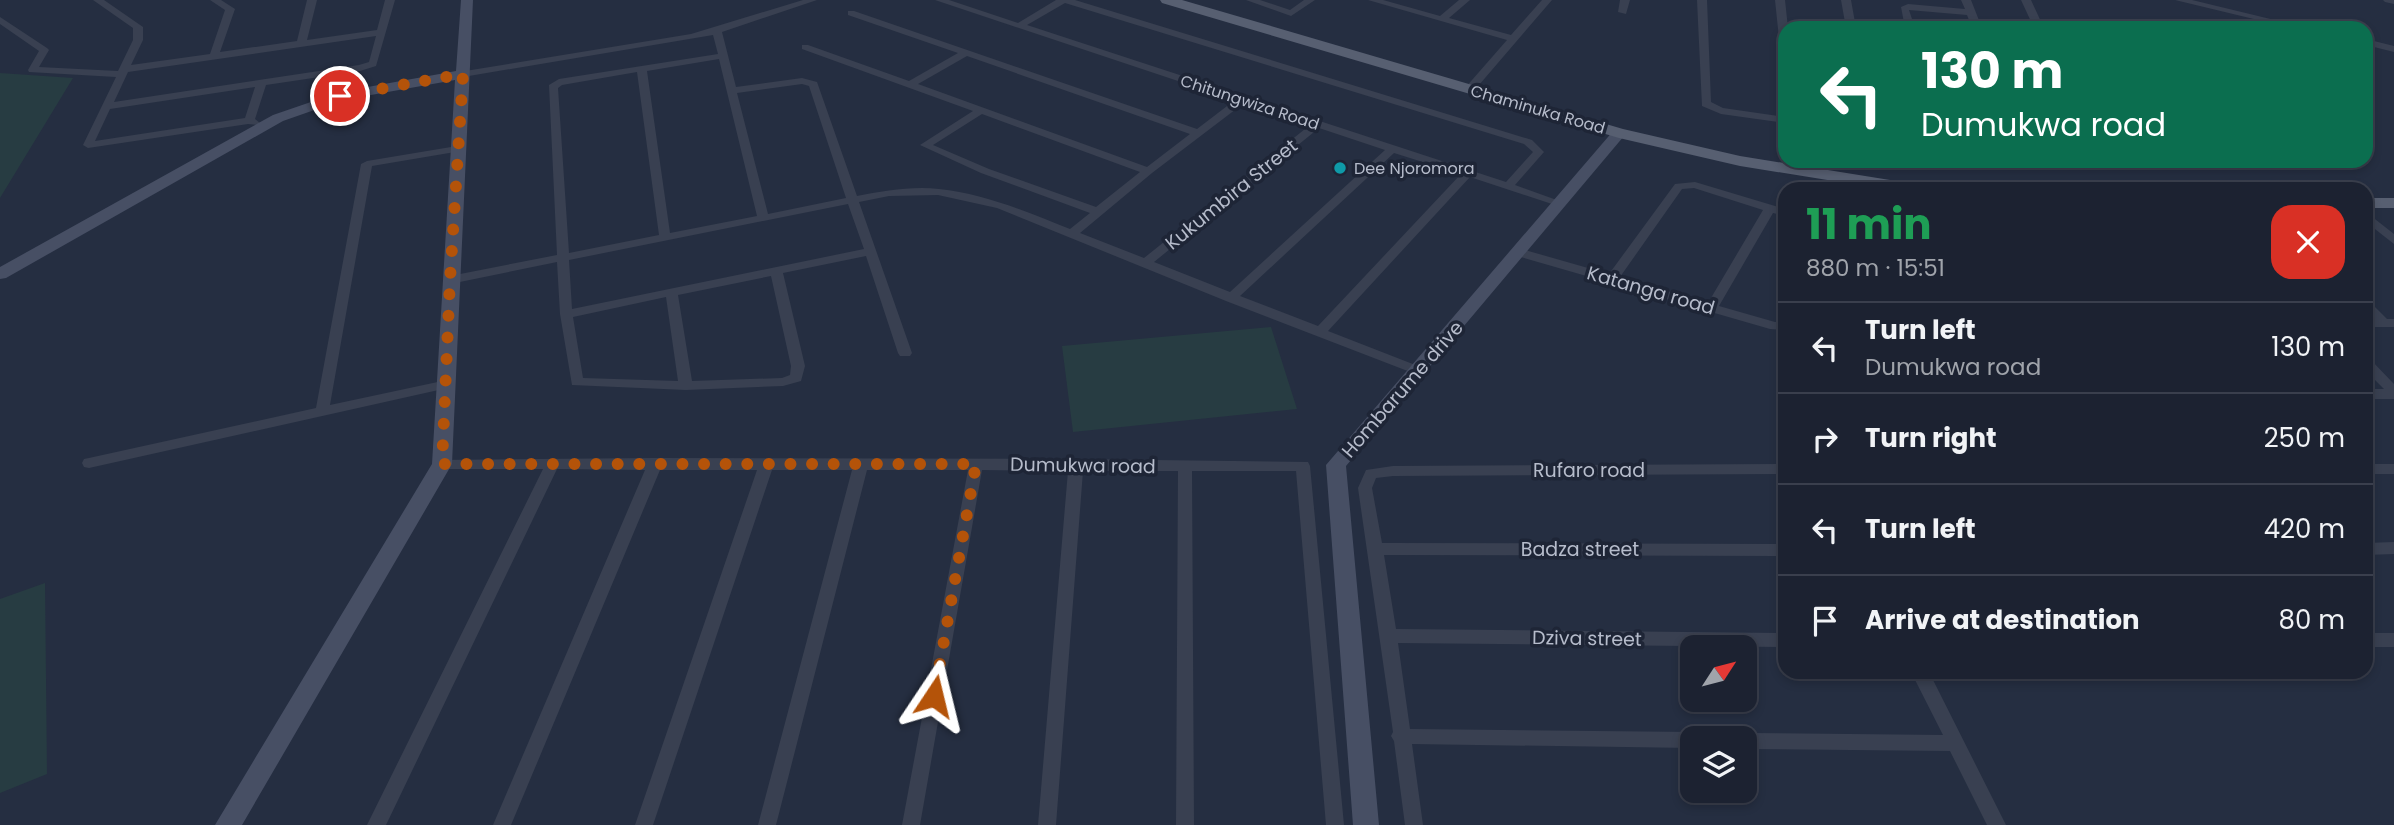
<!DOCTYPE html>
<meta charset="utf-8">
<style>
body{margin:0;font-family:Poppins,sans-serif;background:#292f3d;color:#f1f3f6;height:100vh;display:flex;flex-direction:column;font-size:26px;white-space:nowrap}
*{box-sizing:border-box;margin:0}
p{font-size:23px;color:#a0a4ab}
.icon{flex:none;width:38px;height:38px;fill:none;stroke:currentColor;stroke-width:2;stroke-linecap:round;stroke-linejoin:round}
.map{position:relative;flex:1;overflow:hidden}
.details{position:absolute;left:1778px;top:182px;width:595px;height:497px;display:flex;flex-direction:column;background:#1c2231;border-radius:21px;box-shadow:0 4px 10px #0003,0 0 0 2px #3a3f4d}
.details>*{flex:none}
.guide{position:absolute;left:1778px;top:21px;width:595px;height:147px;border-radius:21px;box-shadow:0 4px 10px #0003,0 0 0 2px #3a3f4d;background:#0b6e4f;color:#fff;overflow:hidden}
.needle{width:46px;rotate:54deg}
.controls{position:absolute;left:1680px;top:635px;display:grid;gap:14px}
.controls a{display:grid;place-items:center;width:77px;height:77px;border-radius:14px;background:#1c2231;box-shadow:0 4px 10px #0003,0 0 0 2px #3a3f4d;font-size:35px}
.pin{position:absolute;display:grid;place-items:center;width:60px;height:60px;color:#fff;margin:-30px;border:4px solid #fff;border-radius:50%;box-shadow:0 2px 7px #0007}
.me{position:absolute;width:77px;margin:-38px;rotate:10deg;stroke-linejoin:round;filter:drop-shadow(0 0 5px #0008)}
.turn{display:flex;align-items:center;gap:24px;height:147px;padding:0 28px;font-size:32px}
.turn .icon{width:91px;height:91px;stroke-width:2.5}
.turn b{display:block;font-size:49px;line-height:60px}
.round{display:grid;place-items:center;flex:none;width:74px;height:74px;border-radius:21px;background:#292f3d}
.head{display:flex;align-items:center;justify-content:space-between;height:119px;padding:0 28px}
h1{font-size:42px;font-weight:700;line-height:52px;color:#1e9e55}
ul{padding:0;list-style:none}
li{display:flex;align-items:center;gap:21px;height:91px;padding:0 28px;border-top:2px solid #3a3f4d}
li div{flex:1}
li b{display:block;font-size:26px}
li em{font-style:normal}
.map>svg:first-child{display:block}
.green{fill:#273c42}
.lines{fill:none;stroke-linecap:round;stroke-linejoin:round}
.street{fill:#394051;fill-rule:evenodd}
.secondary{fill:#474f64;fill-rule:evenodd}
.primary{fill:#575f71;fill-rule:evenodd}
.route{stroke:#b45309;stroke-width:12;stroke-dasharray:0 21.6}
.culture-dot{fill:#0f9aa8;stroke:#1e2536;stroke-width:2.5}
.labels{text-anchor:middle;stroke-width:7;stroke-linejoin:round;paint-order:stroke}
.far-street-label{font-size:16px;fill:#b6bccb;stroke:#1e2536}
.far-poi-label{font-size:16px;fill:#b6bccb;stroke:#1e2536;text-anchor:start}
.street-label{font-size:19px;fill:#b6bccb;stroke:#1e2536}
</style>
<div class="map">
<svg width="2394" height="825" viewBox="0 0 2394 825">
<rect width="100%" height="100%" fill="#252e41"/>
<!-- green -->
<path class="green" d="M0 73 73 78 0 198Z
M1271 327 1297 409 1073 432 1062 346Z
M45 583 47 774 0 793V599Z"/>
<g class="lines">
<!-- street -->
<path class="street" d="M93 0H104L143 27V40L131 65 210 54 225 10 210 0H221L235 9 220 52 297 41 307 0H317L307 40 377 30 385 0H395L376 66 360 71 266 85 255 119 260 123 259 125 248 124 88 148 83 145 116 77 29 72 28 70 39 51 0 24V17L47 48 49 50 39 67 118 71 133 40V28ZM376 36 369 62 359 65 114 102 128 72ZM255 87 245 118 95 141 110 109Z
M803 0H817L722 32 736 87 802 78 817 82 857 196C883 191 912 186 939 189 985 194 1028 212 1070 229L1090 213 981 173 920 145 973 111 802 49V45H808L909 81 958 53 848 15V11H854L1197 129 1235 100 935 0H949L1018 23 1056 0H1075L1532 140 1544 152 1515 185 1565 203 1559 206 1555 205 1470 177 1328 331 1423 368 1425 371 1423 374 1418 375 1226 301 997 208 938 195 889 196 859 202 912 353 910 356H900L898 353 866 256 783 273 805 366 801 381 783 386 686 390 572 385 560 314 557 262 450 284 446 283 444 280 450 276 557 255 549 85 559 79 718 54 713 35 463 77 459 76V72L691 34ZM1065 3 1524 144 1533 152 1506 182 1027 25ZM967 56 1190 134 1147 167 918 84ZM719 59 757 216 670 233 647 71ZM637 72 659 235 569 253 558 88 562 85ZM802 84 809 86 846 198 768 214 737 93ZM1244 103 1310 125 1144 258 1080 233 1152 173ZM982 114 1140 172 1096 207 989 169 933 145ZM1319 128 1385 150 1230 292 1154 262ZM1394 153 1461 174 1318 326 1240 296ZM848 204 864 249 572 309 569 260ZM771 276 791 366 790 375 782 378 692 381 678 295ZM666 297 678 381 583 378 573 317Z
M1246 0H1260L1290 10 1304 0H1315L1291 16Z
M1368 0H1383L1440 16 1459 0H1470L1449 18 1511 35 1542 0H1552L1473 92H1465V88L1507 40Z
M1620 0H1630L1626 14 1618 12Z
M1697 0H1707L1711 102 1723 108 1785 117V123L1721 114 1702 106Z
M1775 0H1785L1788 28H1785V51L1780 48Z
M1841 0H1851L1856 28H1846Z
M1961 0H1971L1982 28H1972L1967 15 1909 10 1915 28H1905L1901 7 1908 4 1965 9Z
M2021 0H2031L2044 28H2034Z
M2175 0H2192L2308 28H2291Z
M2383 0H2394V4L2385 2Z
M2366 39 2394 46V52L2366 45Z
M457 146 462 149 461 151 372 166 330 405 447 380 454 384 452 387 89 468 84 467 82 463 84 459 89 458 316 408 361 164 367 161Z
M2026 161H2106L2100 164H2032Z
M1695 182 1785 209V216L1773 213 1719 306 1775 322H1785V330L1770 329 1514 255 1512 252 1518 248 1609 274 1675 184ZM1694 188 1763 210 1708 303 1620 277 1682 189Z
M2366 212 2394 234V244L2366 222Z
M2366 302 2371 303 2387 319H2394V327H2366V319H2372L2366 313Z
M2366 359 2371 360 2394 384V399H2366V389H2384L2366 371Z
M655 458 1076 459 1308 462 1310 466 1344 825H1326L1296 471H1192L1194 825H1176L1178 471H1083L1056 825H1038L1068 471 982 470 920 825H902L968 470H867L776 825H758L852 470H772L653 825H635L757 470H660L511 825H493L645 470 557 469 386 825H367L543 469H442L437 468 435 464 437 460Z
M1785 464V474L1393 476 1376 478 1372 488 1382 543 1785 544V556L1384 555 1396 629 1785 633V647L1398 643 1410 729 1692 732 1698 735 1700 738H1692V748L1412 744 1423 825H1405L1394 741 1391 736 1393 732 1358 488 1366 470 1393 466Z
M2366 464H2394V474H2366Z
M2394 542V554L2366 555V543Z
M2366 633H2394V647H2366Z
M1911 672H1929L2006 825H1987L1950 751 1745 749V738H1737L1745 733 1943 735Z"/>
<!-- secondary -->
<path class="secondary" d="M461 0H473L452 464 242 825H215L432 464 455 80 343 100 283 121 6 278 0 279V267L273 115 340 92 456 71Z
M1619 129 1624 130 1626 133 1624 136 1346 466 1379 825H1353L1326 465 1614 130Z"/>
<!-- primary -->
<path class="primary" d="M1160 0H1182L1623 129 1740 156 1915 184 1924 189H1883L1740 166 1619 138 1162 3Z
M2366 198H2394V208H2366Z"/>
</g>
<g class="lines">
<!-- route -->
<path class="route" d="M340 96 463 74 450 280 442 464H976L934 696"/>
</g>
<!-- markers -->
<circle class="culture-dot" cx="1340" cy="168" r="7"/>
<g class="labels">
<!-- far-street labels -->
<g class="far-street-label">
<text transform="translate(1250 102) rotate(18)" y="6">Chitungwiza Road</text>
<text transform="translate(1538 109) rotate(16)" y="6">Chaminuka Road</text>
</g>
<!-- far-poi labels -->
<g class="far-poi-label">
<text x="1354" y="174">Dee Njoromora</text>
</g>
<!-- street labels -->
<g class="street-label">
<text transform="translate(1231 194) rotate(-39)" y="7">Kukumbira Street</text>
<text transform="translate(1651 290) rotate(16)" y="7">Katanga road</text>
<text transform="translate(1402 389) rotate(-49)" y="7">Hombarume drive</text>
<text transform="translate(1083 465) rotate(1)" y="7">Dumukwa road</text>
<text x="1589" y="477">Rufaro road</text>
<text x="1580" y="556">Badza street</text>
<text transform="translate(1587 638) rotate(1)" y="7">Dziva street</text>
</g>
</g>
</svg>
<div class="controls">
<a><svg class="needle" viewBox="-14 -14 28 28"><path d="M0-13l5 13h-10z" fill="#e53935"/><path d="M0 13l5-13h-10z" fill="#a0a4ab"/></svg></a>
<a><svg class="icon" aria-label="layers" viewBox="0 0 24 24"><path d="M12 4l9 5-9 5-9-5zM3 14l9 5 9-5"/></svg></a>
</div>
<div class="pin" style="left:340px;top:96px;background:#d93025"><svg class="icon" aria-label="arrive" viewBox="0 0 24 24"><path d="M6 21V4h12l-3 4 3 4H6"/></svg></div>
<svg class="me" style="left:934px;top:696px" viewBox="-20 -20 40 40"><path d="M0-17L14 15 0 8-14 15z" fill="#b45309" stroke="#fff" stroke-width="4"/></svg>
<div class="guide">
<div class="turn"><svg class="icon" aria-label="left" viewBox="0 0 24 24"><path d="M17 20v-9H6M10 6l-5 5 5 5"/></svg><div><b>130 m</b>Dumukwa road</div></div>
</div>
<section class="details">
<div class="head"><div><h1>11 min</h1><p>880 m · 15:51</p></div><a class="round" style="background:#d93025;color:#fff"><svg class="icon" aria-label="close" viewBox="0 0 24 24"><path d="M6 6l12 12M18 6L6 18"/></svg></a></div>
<ul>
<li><svg class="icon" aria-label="left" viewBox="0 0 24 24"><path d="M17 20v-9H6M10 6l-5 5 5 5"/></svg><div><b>Turn left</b><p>Dumukwa road</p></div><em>130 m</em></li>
<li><svg class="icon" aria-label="right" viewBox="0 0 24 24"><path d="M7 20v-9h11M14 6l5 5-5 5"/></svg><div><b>Turn right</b></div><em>250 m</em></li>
<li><svg class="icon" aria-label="left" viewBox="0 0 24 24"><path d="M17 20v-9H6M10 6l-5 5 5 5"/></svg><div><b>Turn left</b></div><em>420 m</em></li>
<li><svg class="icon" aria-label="arrive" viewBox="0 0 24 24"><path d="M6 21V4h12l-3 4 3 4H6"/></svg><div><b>Arrive at destination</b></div><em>80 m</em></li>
</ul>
</section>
</div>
